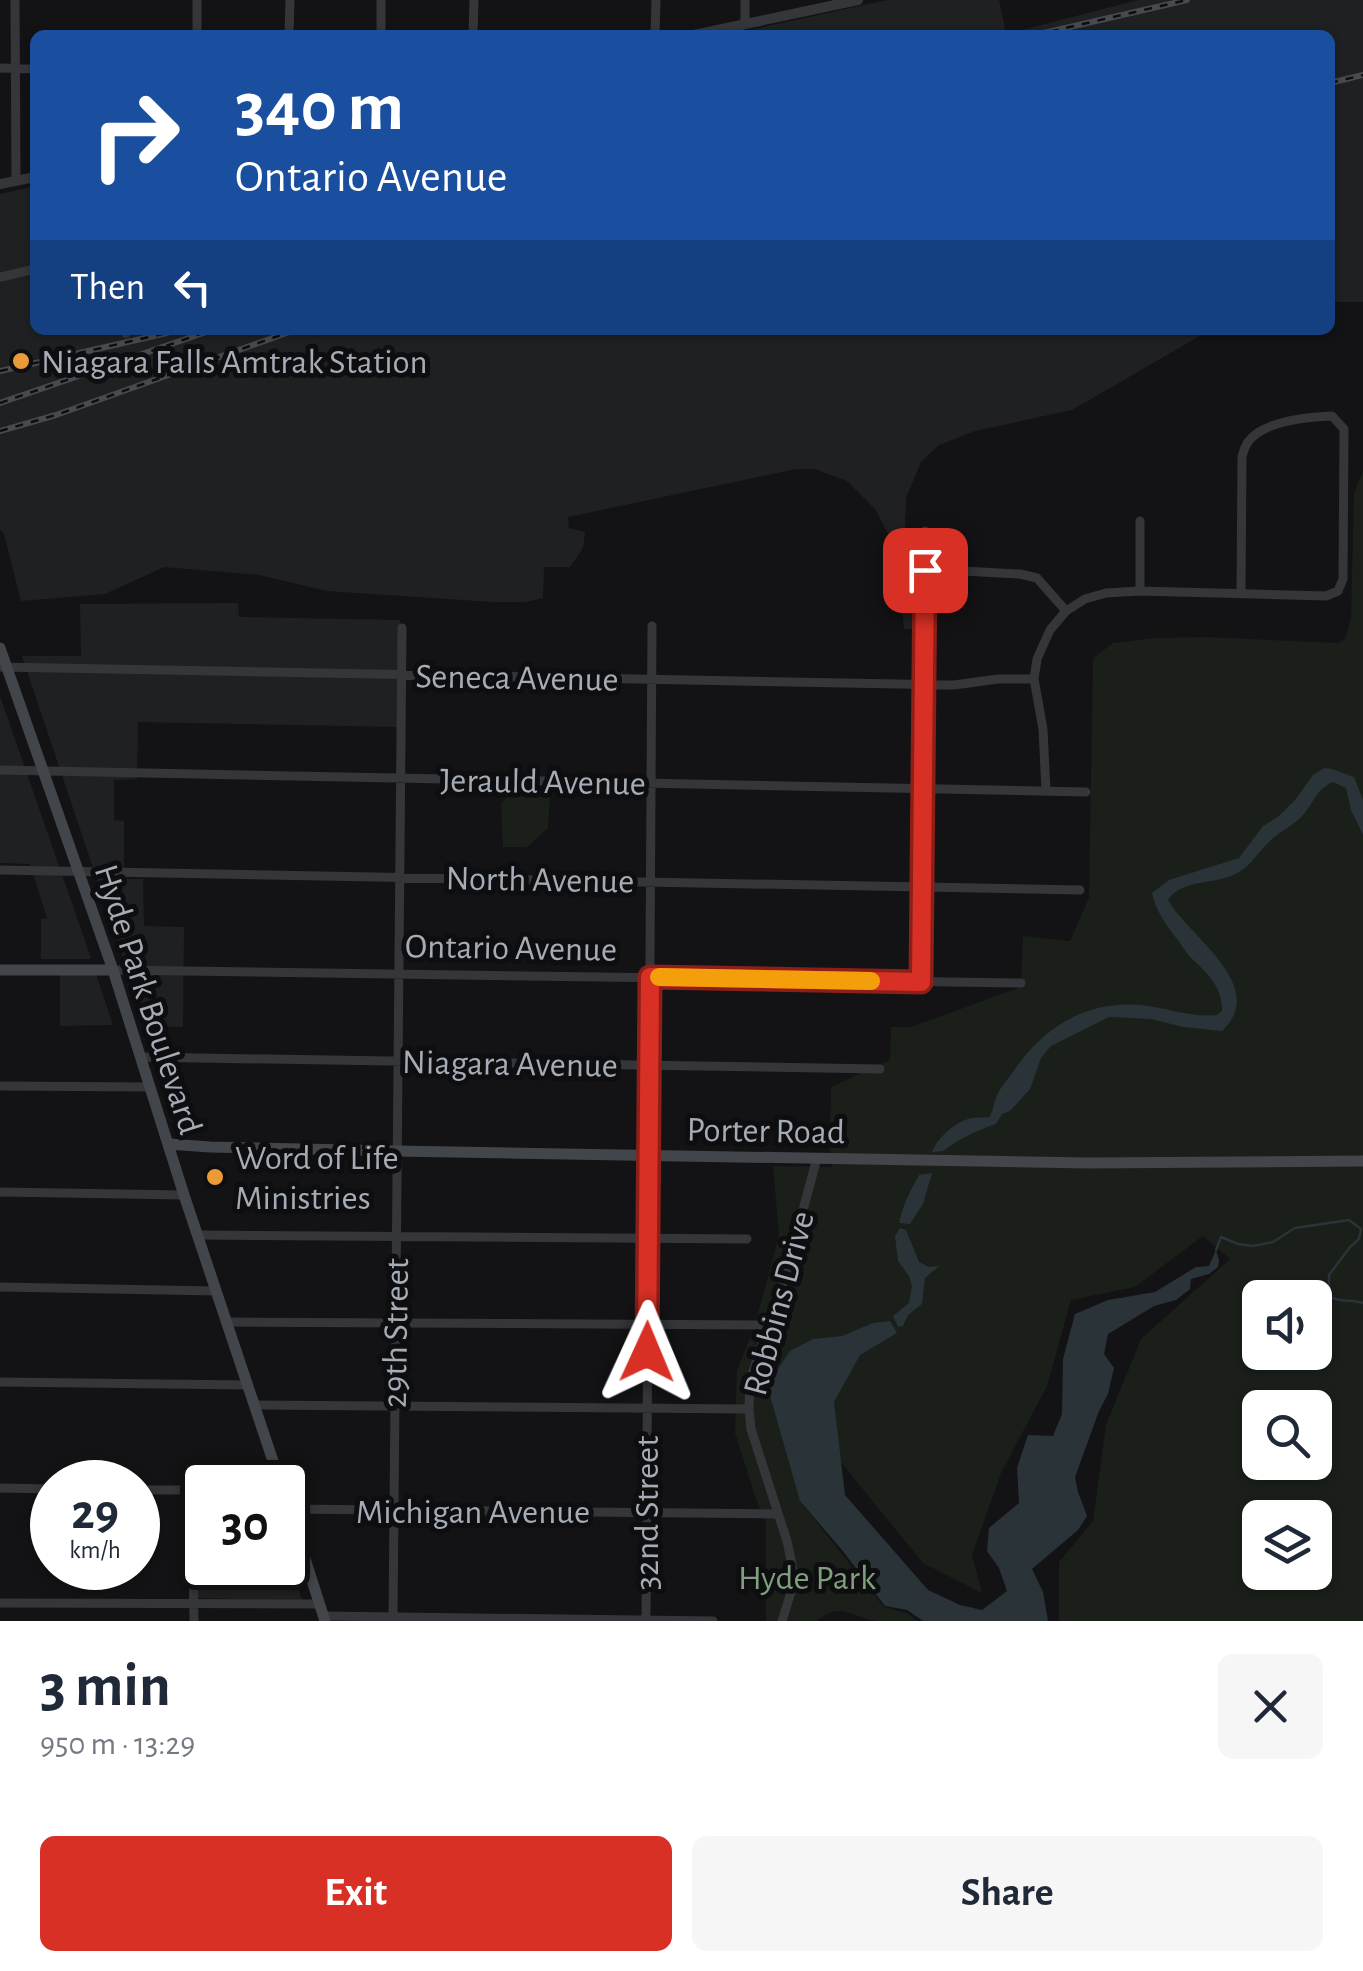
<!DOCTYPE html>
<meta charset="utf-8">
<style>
body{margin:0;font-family:"Alegreya Sans",sans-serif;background:#f6f6f7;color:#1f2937;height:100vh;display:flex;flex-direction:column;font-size:38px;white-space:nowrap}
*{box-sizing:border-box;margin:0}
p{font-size:32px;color:#747a83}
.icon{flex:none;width:55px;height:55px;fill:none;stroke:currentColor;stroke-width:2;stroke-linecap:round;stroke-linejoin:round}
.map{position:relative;height:1621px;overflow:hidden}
.drawer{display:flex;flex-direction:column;background:#fff;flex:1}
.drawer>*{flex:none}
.hud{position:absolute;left:30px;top:30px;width:1305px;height:305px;border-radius:15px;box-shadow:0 2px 8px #0004;background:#1a4fa0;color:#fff;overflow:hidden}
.fabs{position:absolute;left:1242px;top:1280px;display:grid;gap:20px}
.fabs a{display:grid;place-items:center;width:90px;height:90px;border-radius:15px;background:#fff;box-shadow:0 2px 8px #0004;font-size:50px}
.speed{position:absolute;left:30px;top:1460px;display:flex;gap:20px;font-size:50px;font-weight:700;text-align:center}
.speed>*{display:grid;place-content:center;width:130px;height:130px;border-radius:50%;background:#fff;box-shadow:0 2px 8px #0004;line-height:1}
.speed small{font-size:25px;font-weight:400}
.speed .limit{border:5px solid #111;border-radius:15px;background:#fff;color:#111}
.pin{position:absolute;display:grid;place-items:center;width:85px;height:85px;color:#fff;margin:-42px;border-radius:20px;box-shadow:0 5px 15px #0006}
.me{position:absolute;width:110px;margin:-55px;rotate:1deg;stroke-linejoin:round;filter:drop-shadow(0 0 8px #0008)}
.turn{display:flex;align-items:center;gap:35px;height:210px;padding:0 40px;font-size:45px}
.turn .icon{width:130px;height:130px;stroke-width:2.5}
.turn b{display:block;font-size:70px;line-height:85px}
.then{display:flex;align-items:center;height:95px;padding:0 40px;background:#0003;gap:20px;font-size:38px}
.round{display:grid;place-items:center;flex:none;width:105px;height:105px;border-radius:15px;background:#f6f6f7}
.summary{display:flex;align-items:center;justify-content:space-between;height:170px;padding:0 40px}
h1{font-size:60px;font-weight:700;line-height:75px}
.button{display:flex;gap:20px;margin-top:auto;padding:20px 40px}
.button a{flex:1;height:115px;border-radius:15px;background:#d93025;color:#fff;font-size:40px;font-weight:700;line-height:115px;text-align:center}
.button a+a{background:#f6f6f7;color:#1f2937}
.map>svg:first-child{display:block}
.built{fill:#1f2022}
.green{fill:#1a1f1a;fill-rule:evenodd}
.water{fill:#2a3338}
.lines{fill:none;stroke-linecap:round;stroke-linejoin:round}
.stream{stroke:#2a3338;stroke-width:2.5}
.minor{stroke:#34363a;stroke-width:9}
.tertiary{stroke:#34363a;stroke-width:10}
.secondary{stroke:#42454a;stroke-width:11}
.rail-casing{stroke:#474a4f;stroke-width:6}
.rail{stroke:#0e0e10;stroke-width:2.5;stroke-dasharray:8;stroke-linecap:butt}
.route-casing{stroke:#8d1f18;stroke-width:25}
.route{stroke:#d93025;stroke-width:18}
.slow{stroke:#f59e0b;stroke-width:18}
.poi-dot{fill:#ea9a36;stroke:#0e0e10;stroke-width:4}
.labels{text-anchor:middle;stroke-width:10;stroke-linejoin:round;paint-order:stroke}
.poi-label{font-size:35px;fill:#a5acb5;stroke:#0e0e10;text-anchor:start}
.street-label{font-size:35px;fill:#a5acb5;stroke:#0e0e10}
.park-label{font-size:35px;fill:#7f9f7d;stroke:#0e0e10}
</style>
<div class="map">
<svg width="1363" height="1621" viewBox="0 0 1363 1621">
<rect width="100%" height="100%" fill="#131315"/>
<!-- built -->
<path class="built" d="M887 0H999L1006 34 1138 0H1363V302H1330V35H727Z
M35 186V330H1210L1072 410 975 431 939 445 921 462 906 498 905 530 913 629H904L899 573 891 539 875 509 847 481 815 469H796L568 517 569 528 585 532 583 548 570 567H544L543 598 526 602H493L327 591 259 575 164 567 105 594 21 601 4 534 0 529V194Z
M238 603 239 617 400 620 399 727 138 722 137 779 114 780V820L124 821V879H143L144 926 184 927 183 1027 146 1026 22 656H81L80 604Z
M0 696 91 958 90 959H41V919L47 918 30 864 0 863Z
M60 974H96L113 1025 60 1026Z
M196 1494H202V1568H288V1553L302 1600 196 1598Z"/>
<!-- green -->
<path class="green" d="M1363 471V1621H1059V1562L1093 1521 1106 1425 1141 1339 1230 1259 1203 1236 1135 1287 1071 1300 1047 1386 1001 1473 972 1555 982 1593 923 1563 822 1439 800 1501 884 1607 907 1613 918 1621C904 1621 890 1621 877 1621 853 1618 840 1600 817 1621H766V1521L756 1499 735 1433 737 1370 754 1328 779 1236 773 1166 832 1167 830 1146 831 1087 890 1060 891 1027H911L1021 987 1023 936 1070 941 1089 898 1093 658 1113 643 1156 638 1207 637 1338 643 1345 639 1351 619 1354 493ZM1260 1298H1315V1352H1260ZM1260 1408H1315V1462H1260ZM1260 1518H1315V1572H1260Z
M509 794 550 795 548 828 527 847H503L501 805Z"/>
<!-- water -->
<path class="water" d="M1324 768 1332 769 1354 777 1363 800V835L1351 810 1346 788 1333 782C1315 790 1315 802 1302 816 1292 827 1276 833 1266 845 1256 855 1251 865 1239 872 1218 886 1183 877 1168 900 1188 936 1270 986 1222 1031L1183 1027 1151 1019 1109 1017 1051 1046 1041 1058 1030 1089 1010 1111 1002 1114 996 1124C985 1127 952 1142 944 1151L932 1152C938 1137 956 1121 972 1118 978 1117 984 1118 990 1117 993 1110 994 1102 997 1095 1002 1085 1009 1078 1015 1069 1044 1027 1087 1000 1140 1005 1165 1007 1191 1018 1217 1015L1222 1011C1223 986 1205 971 1189 956 1187 953 1182 946 1180 943 1167 926 1157 914 1152 893L1169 880 1239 858 1263 826 1279 816 1295 800 1313 775Z
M932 1173 923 1204 910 1224 899 1223C902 1207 911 1189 919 1175Z
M900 1228 906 1230 919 1262 929 1267 939 1266 925 1278 922 1304 908 1315 903 1326 898 1327 893 1316 909 1303 912 1286 909 1276 898 1261 895 1236Z
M1216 1250 1219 1260 1218 1267 1209 1274 1191 1279 1190 1289 1176 1300 1154 1306 1108 1334 1104 1354 1114 1368 1108 1394 1099 1411 1075 1477 1078 1492 1087 1516 1078 1530 1032 1569 1043 1592 1048 1621H923L907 1610 885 1606 842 1550 800 1501 767 1385 790 1351 813 1339 842 1336 873 1323 890 1321 897 1333 860 1355 834 1402 845 1495 928 1590 960 1605 982 1610 1007 1591 999 1568 987 1551 989 1528 1019 1503 1017 1468 1028 1435 1053 1436 1062 1414 1063 1359 1075 1314 1108 1300 1155 1292 1196 1267 1209 1266Z"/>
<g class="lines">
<!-- stream -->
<path class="stream" d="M1216 1250 1221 1237 1238 1244 1253 1246 1273 1242 1295 1228 1349 1220 1361 1229 1359 1239 1350 1247 1329 1275V1296C1339 1303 1351 1299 1363 1303"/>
<!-- minor -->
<path class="minor" d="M15 0 16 180
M197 0V35
M745 24V0
M289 35 290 0
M381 35V0
M473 35 474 0
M655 35 656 0
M0 68 35 69
M1 277 35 269
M125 330 126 334
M1140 521V591
M925 569 1020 574 1037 578 1066 611
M0 667 954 685 998 679H1034
M0 770 1086 792
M1046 791 1043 729 1034 679 1037 659 1050 630 1066 611 1085 599 1106 593 1140 591 1326 596 1338 591 1343 579 1344 429 1332 416C1309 417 1263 421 1248 442 1245 446 1243 453 1242 457L1241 593
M0 870 1080 890
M113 970 1021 983
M921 981 925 531
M140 1057 880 1069
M0 1086 150 1087
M0 1192 184 1195
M197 1235 747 1239
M0 1287 216 1291
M228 1322 768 1325
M0 1382 247 1385
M254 1405 749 1409
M0 1488 52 1489
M138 1490H202
M192 1490 194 1621
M289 1509 777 1514
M0 1603 319 1604
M323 1616 713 1621
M393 1618 402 628
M646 1620 652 626
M782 1621 795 1579 787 1541 751 1429 749 1409 750 1380 786 1273 817 1158"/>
<!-- tertiary -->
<path class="tertiary" d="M694 35 858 0
M0 184 35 177"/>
<!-- secondary -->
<path class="secondary" d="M0 648 113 970 184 1195 280 1482
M0 970H113
M169 1144 210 1147 396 1151 1088 1163 1363 1161
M288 1506 325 1621"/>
<!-- rail casing -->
<g class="rail-casing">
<path id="rail" d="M1035 35 1187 0
M1330 83 1363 75
M0 371 167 333
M0 403 212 330
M0 431 56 415 295 330"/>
</g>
<!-- rail -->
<use href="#rail" class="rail"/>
</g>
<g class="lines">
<!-- route casing -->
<g class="route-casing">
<path id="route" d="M647 1352 650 977 921 982 925 570"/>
</g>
<!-- route -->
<use href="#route" class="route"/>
<!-- slow -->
<path class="slow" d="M659 977 871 981"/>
</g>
<!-- markers -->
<g class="poi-dot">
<circle cx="21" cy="361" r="10"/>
<circle cx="215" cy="1177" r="10"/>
</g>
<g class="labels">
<!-- poi labels -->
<g class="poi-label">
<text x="41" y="373">Niagara Falls Amtrak Station</text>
<text x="235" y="1169">Word of Life<tspan x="235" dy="40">Ministries</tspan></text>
</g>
<!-- street labels -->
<g class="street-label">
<text transform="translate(517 677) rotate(1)" y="12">Seneca Avenue</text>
<text transform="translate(543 781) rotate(1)" y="12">Jerauld Avenue</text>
<text transform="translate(540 879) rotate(1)" y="12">North Avenue</text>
<text transform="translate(511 947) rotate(1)" y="12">Ontario Avenue</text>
<text transform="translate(149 999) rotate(72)" y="12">Hyde Park Boulevard</text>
<text transform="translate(510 1063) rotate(1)" y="12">Niagara Avenue</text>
<text transform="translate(766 1130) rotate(1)" y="12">Porter Road</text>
<text transform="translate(778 1303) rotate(-75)" y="12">Robbins Drive</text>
<text transform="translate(395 1333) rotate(-89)" y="12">29th Street</text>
<text x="473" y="1523">Michigan Avenue</text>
<text transform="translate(646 1513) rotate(-90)" y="12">32nd Street</text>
</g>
<!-- park labels -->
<g class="park-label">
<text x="807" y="1589">Hyde Park</text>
</g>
</g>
</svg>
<div class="fabs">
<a><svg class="icon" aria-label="sound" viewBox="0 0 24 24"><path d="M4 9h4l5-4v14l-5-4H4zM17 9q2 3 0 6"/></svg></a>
<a><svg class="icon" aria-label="search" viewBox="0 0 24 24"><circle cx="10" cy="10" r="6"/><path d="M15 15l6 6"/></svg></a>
<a><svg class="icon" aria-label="layers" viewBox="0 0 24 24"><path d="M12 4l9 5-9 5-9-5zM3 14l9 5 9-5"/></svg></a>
</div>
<div class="speed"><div>29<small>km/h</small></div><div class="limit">30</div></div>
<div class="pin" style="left:925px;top:570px;background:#d93025"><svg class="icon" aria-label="arrive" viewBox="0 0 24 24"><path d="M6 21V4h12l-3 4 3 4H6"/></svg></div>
<svg class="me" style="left:647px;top:1352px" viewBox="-20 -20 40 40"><path d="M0-17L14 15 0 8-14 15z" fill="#d93025" stroke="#fff" stroke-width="4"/></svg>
<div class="hud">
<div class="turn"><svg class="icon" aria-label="right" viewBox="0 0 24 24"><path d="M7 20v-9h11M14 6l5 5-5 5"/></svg><div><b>340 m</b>Ontario Avenue</div></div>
<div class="then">Then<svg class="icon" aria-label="left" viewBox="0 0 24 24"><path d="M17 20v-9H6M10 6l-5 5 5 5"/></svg></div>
</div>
</div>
<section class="drawer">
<div class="summary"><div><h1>3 min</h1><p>950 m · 13:29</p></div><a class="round"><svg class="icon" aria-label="close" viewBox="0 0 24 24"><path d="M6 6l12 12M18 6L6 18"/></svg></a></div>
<div class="button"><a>Exit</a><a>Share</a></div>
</section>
